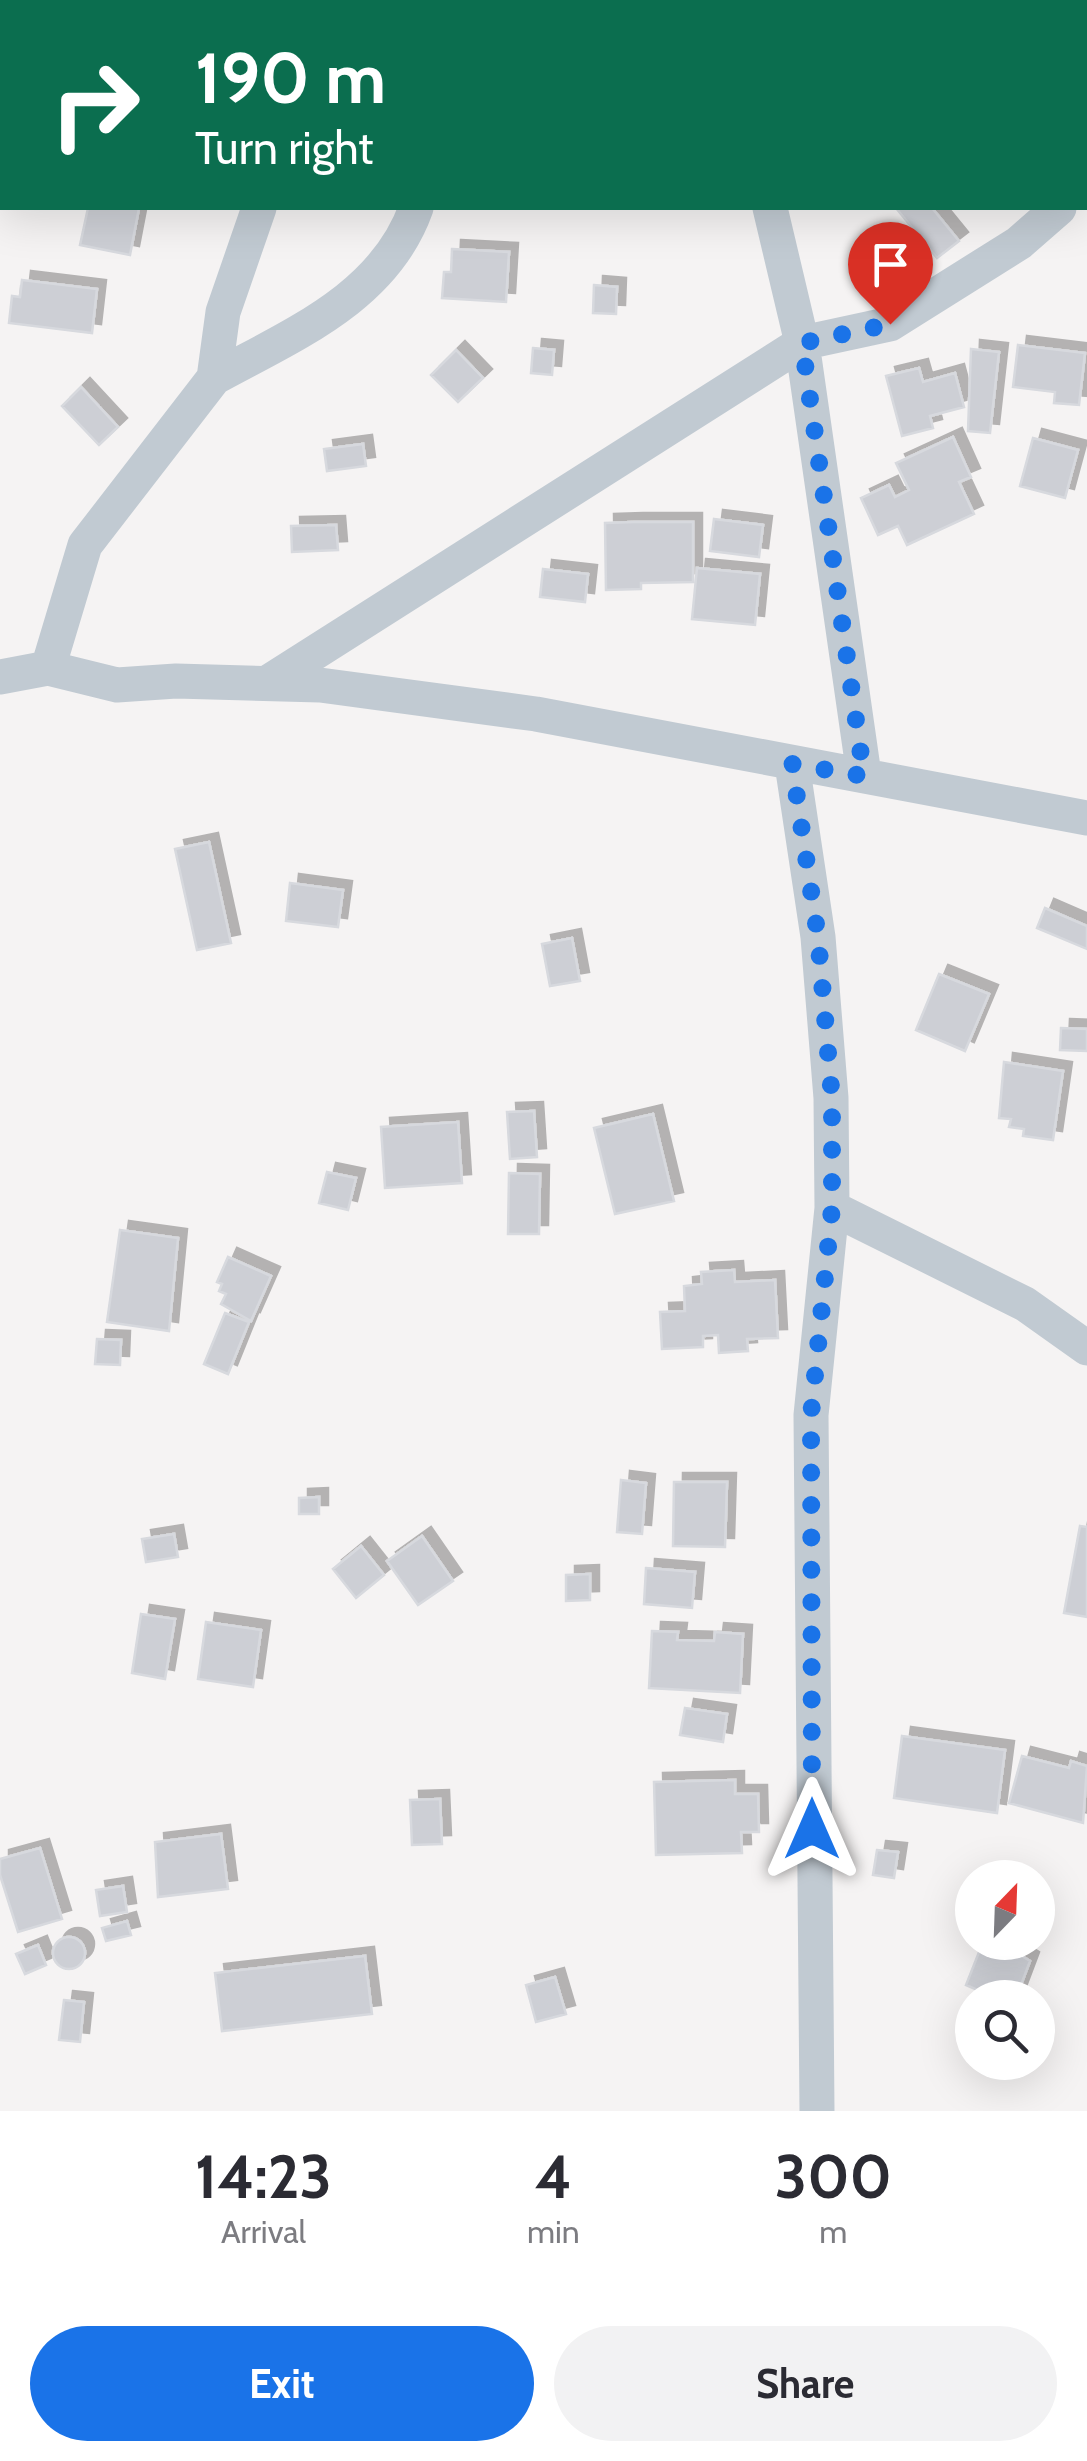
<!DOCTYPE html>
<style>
body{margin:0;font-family:Cabin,sans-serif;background:#f2f2f3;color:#2b2b33;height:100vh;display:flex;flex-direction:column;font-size:38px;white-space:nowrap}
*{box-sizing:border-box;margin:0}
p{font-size:32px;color:#7c7c81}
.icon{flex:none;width:55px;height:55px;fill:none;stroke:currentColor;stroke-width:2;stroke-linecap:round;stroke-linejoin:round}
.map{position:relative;height:2111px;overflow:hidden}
.panel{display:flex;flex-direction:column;background:#fff;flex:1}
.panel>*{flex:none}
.guide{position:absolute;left:0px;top:0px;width:1088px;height:210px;box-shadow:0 10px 40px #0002;background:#0b6e4f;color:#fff;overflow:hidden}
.needle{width:65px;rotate:23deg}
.tools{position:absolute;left:955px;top:1860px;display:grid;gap:20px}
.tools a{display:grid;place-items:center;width:100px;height:100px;border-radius:50%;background:#fff;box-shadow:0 10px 40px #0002;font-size:50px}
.pin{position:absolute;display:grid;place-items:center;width:85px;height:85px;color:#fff;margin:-102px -42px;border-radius:50% 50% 50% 0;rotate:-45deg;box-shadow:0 0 10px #0007}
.pin .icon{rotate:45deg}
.me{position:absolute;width:110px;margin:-55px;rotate:0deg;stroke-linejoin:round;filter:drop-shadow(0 0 8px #0008)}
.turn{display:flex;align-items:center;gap:35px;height:210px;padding:0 30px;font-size:45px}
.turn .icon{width:130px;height:130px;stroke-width:2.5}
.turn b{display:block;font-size:70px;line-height:85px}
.eta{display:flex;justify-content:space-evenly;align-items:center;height:170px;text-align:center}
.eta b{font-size:60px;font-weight:700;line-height:70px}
.action{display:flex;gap:20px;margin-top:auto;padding:20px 30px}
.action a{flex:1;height:115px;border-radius:60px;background:#1a73e8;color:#fff;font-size:40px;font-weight:700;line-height:115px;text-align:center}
.action a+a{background:#f2f2f3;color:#2b2b33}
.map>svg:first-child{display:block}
.building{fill:#cdcfd5;stroke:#d7d9de;stroke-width:2.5;filter:url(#shadow)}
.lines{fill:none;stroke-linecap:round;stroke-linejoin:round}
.street{stroke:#c1cad2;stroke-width:35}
.route{stroke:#1a73e8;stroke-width:18;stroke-dasharray:0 32.4}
</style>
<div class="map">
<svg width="1087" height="2111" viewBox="0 0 1087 2111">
<defs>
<filter id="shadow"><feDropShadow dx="9" dy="-9" stdDeviation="0" flood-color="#0004"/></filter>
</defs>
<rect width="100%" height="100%" fill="#f5f3f3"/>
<!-- building -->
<path class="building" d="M88 208H139L130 255 80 245Z
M896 208H932L959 241 937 258Z
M452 249 509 252 506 302 442 298 444 272H451Z
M22 280 97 289 92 333 9 323 12 296 20 297Z
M594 285 617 287 616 314 593 313Z
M1018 345 1085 353 1079 405 1054 403 1055 392 1013 387Z
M533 348 554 350 552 375 531 373Z
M971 349 999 352 990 433 968 431Z
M456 350 483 378 458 402 431 375Z
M919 368 923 382 955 373 964 407 930 416 933 428 902 436 886 376Z
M81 387 118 427 99 445 62 406Z
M953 437 971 477 959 482 974 514 907 545 898 526 878 535 861 498 889 485 895 497 909 490 896 463Z
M1033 438 1078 450 1065 498 1020 486Z
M363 444 366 466 327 471 324 449Z
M714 519 763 525 759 557 710 551Z
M634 522H693V582L641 583V589L606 590 605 523Z
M336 525 338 550 292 552 291 526Z
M697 568 760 574 755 625 692 619Z
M543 569 588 574 585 602 540 597Z
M209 842 231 943 197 950 175 849Z
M290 883 343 890 338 927 286 921Z
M1045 908 1087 926V949L1037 928Z
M572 938 580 981 550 986 542 944Z
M939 974 989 994 965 1051 916 1030Z
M1061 1028 1087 1029V1051L1060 1050Z
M1004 1062 1063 1071 1053 1140 1023 1136 1024 1129 1009 1127 1011 1119 999 1118Z
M534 1111 537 1157 510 1159 507 1112Z
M653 1114 674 1201 615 1214 594 1128Z
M458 1122 462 1183 385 1188 381 1127Z
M327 1172 356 1178 348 1210 319 1203Z
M509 1173 540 1174 539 1234H508Z
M120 1230 178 1238 169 1331 107 1322Z
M228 1257 271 1276 251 1321 221 1304 226 1294 219 1291 222 1284 217 1282Z
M734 1270 735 1282 775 1280 778 1338 747 1339 748 1351 719 1353 718 1335 703 1336V1347L662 1349 660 1312 685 1311 684 1286 702 1284 701 1272Z
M225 1313 249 1322 228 1374 204 1364Z
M97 1339 121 1340 120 1365 95 1364Z
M621 1480 646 1483 642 1534 617 1532Z
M674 1482H727L725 1547 673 1546Z
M319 1497V1514H299V1498Z
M1080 1526 1087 1527V1617L1064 1613Z
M174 1534 178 1557 146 1562 142 1539Z
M422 1536 453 1581 418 1605 387 1561Z
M361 1546 384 1575 356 1598 333 1569Z
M646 1568 695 1572 692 1608 644 1604Z
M590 1574V1600L566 1601V1575Z
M141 1614 175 1619 165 1679 132 1673Z
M206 1622 261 1630 253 1687 198 1679Z
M652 1631 678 1632 677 1640 714 1641 715 1632 743 1634 740 1693 649 1688Z
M685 1708 727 1714 723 1742 680 1735Z
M902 1736 1005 1750 997 1813 894 1798Z
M1022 1756 1069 1768 1071 1761 1087 1766 1083 1823 1009 1803Z
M735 1780V1794H758L759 1832H741L742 1853 656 1855 654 1782Z
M440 1799 442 1844 412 1845 410 1800Z
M221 1834 228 1889 158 1897 155 1842Z
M40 1848 62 1919 18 1932 0 1875V1859Z
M877 1850 898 1852 894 1878 873 1875Z
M123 1886 127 1912 100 1916 96 1890Z
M127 1921 131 1935 106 1941 102 1928Z
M53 1953a16 16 0 1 1 32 0a16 16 0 1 1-32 0Z
M983 1942H999L1030 1961 1016 1998H996L966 1985Z
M38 1945 46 1965 25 1974 16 1954Z
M365 1956 372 2014 222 2031 215 1973Z
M555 1977 566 2014 536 2022 526 1985Z
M64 2000 84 2002 80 2042 59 2040Z"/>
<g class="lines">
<!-- street -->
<path class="street" d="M711 0V2
M1052 0 1054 2
M363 2 364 0
M443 2 444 0
M1085 51 1087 56
M1085 185 1087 183
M770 208 802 343 864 775
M214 378C292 335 384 298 416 208
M48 668 85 545 214 378 223 312 259 208
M0 677 48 668 117 685 176 681 320 685 536 714 1087 818
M267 683 802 343 890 324 1019 243 1059 208
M792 764 818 937 831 1098 832 1208 811 1415 817 2111
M832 1208 1025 1304 1087 1348"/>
</g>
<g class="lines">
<!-- route -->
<path class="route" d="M812 1829 811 1415 832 1208V1098L818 937 792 764 864 776 802 343 890 324"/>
</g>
</svg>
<div class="tools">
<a><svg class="needle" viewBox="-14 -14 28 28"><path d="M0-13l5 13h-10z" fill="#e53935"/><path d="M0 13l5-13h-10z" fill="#7c7c81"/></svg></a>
<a><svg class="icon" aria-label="search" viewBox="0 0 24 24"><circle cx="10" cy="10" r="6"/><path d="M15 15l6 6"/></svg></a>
</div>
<div class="pin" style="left:890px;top:324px;background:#d93025"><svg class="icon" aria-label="arrive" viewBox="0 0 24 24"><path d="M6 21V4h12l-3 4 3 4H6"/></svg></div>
<svg class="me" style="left:812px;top:1829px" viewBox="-20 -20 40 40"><path d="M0-17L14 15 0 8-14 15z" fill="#1a73e8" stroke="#fff" stroke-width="4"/></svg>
<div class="guide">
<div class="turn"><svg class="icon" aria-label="right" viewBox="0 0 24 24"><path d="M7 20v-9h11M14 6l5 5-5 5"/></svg><div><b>190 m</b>Turn right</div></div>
</div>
</div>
<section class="panel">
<div class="eta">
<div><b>14:23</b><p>Arrival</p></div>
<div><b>4</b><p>min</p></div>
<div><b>300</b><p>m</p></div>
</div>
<div class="action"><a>Exit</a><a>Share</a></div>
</section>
